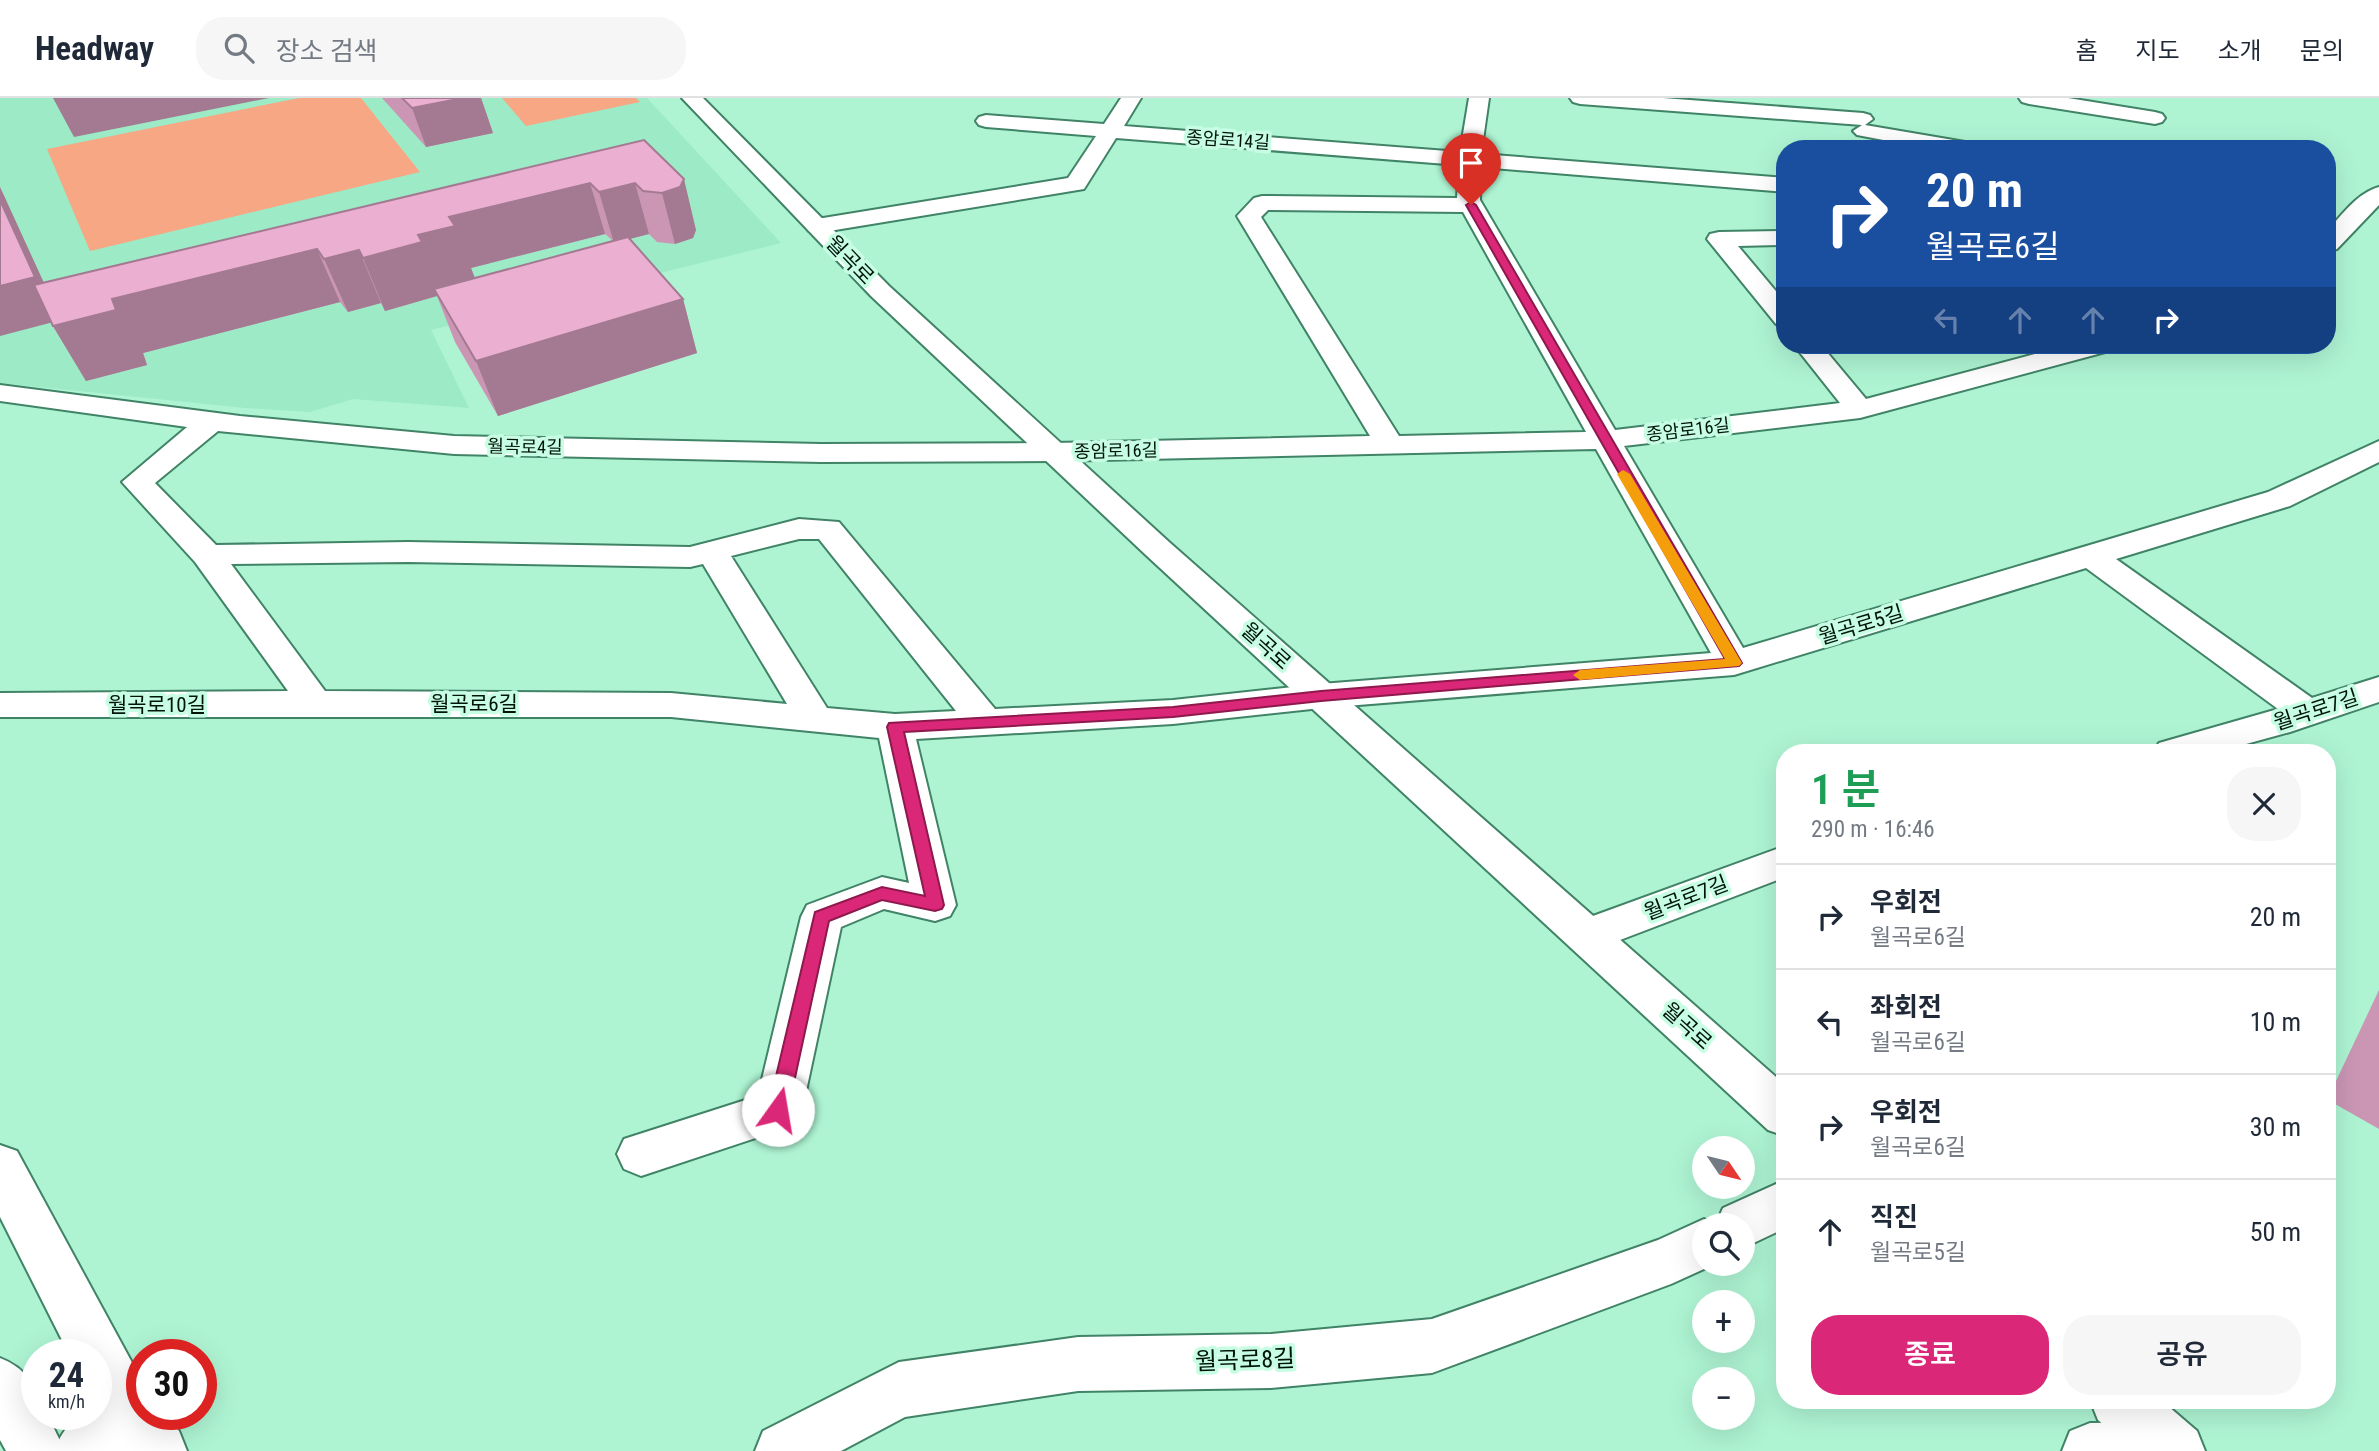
<!DOCTYPE html>
<html lang="ko">
<meta charset="utf-8">
<style>
body{margin:0;font-family:"Roboto Condensed","Noto Sans KR",sans-serif;background:#f6f6f7;color:#1f2937;height:100vh;display:flex;flex-direction:column;font-size:26px;white-space:nowrap}
*{box-sizing:border-box;margin:0}
p{font-size:23px;color:#747a83}
.icon{flex:none;width:38px;height:38px;fill:none;stroke:currentColor;stroke-width:2;stroke-linecap:round;stroke-linejoin:round}
.map{position:relative;flex:1;overflow:hidden}
.side{position:absolute;left:1776px;top:646px;width:560px;height:665px;display:flex;flex-direction:column;background:#fff;border-radius:28px;box-shadow:0 7px 28px #0002}
.side>*{flex:none}
.top-card{position:absolute;left:1776px;top:42px;width:560px;height:214px;border-radius:28px;box-shadow:0 7px 28px #0002;background:#1a4fa0;color:#fff;overflow:hidden}
.needle{width:46px;rotate:125deg}
.fabs{position:absolute;left:1692px;top:1038px;display:grid;gap:14px}
.fabs a{display:grid;place-items:center;width:63px;height:63px;border-radius:50%;background:#fff;box-shadow:0 7px 28px #0002;font-size:35px}
.speed{position:absolute;left:21px;top:1241px;display:flex;gap:14px;font-size:35px;font-weight:700;text-align:center}
.speed>*{display:grid;place-content:center;width:91px;height:91px;border-radius:50%;background:#fff;box-shadow:0 7px 28px #0002;line-height:1}
.speed small{font-size:18px;font-weight:400}
.speed .limit{border:10px solid #d22;background:#fff;color:#111}
.pin{position:absolute;display:grid;place-items:center;width:60px;height:60px;color:#fff;margin:-72px -30px;border-radius:50% 50% 50% 0;rotate:-45deg;box-shadow:0 0 7px #0007}
.pin .icon{rotate:45deg}
.me{position:absolute;width:77px;margin:-38px;rotate:13deg;stroke-linejoin:round;filter:drop-shadow(0 0 5px #0008)}
.turn{display:flex;align-items:center;gap:24px;height:147px;padding:0 35px;font-size:32px}
.turn .icon{width:91px;height:91px;stroke-width:2.5}
.turn b{display:block;font-size:49px;line-height:60px}
.lanes{display:flex;align-items:center;height:66px;padding:0 35px;background:#0003;justify-content:center;gap:35px;direction:ltr}
.lanes .off{opacity:.35}
.round{display:grid;place-items:center;flex:none;width:74px;height:74px;border-radius:28px;background:#f6f6f7}
.overview{display:flex;align-items:center;justify-content:space-between;height:119px;padding:0 35px}
h1{font-size:42px;font-weight:600;line-height:52px;color:#1e9e55}
.primary-button{display:flex;gap:14px;margin-top:auto;padding:14px 35px}
.primary-button a{flex:1;height:80px;border-radius:28px;background:#db2777;color:#fff;font-size:28px;font-weight:600;line-height:80px;text-align:center}
.primary-button a+a{background:#f6f6f7;color:#1f2937}
ul{padding:0;list-style:none}
li{display:flex;align-items:center;gap:21px;height:105px;padding:0 35px;border-top:2px solid #e0e1e3}
li div{flex:1}
li b{display:block;font-size:26px}
li em{font-style:normal}
header{display:flex;align-items:center;gap:42px;box-sizing:border-box;height:98px;padding:0 35px;background:#fff;border-bottom:2px solid #e0e1e3}
header strong{font-size:33px}
nav{display:flex;gap:38px;margin-inline-start:auto;font-size:24px}
.search{width:490px;height:63px;background:#f6f6f7;display:flex;align-items:center;gap:18px;box-sizing:border-box;padding:0 24px;border-radius:28px;color:#747a83;font-size:26px}
.map>svg:first-child{display:block}
.built{fill:#9ceac6}
.green{fill:#f7a784}
.lines{fill:none;stroke-linecap:round;stroke-linejoin:round}
.minor-casing{stroke:#408366;stroke-width:4}
.major-casing{stroke:#408366;stroke-width:4}
.highway-casing{stroke:#408366;stroke-width:4}
.minor{fill:#fff;fill-rule:evenodd}
.major{fill:#fff;fill-rule:evenodd}
.highway{fill:#fff;fill-rule:evenodd}
.wall{fill:#ca96b4;fill-rule:evenodd}
.shaded-wall{fill:#a47a92}
.building{fill:#ebafd1;stroke:#a47a92;stroke-width:2}
.route{fill:#db2777;stroke:#8e194d;stroke-width:2}
.slow{fill:#f59e0b}
.labels{text-anchor:middle;stroke-width:7;stroke-linejoin:round;paint-order:stroke}
.far-street-label{font-size:18px;fill:#00140a;stroke:#c7fee3}
.street-label{font-size:21px;fill:#00140a;stroke:#c7fee3}
.near-street-label{font-size:24px;fill:#00140a;stroke:#c7fee3}
</style>
<header>
<strong>Headway</strong>
<div class="search"><svg class="icon" aria-label="search" viewBox="0 0 24 24"><circle cx="10" cy="10" r="6"/><path d="M15 15l6 6"/></svg>장소 검색</div>
<nav><a>홈</a><a>지도</a><a>소개</a><a>문의</a></nav>
</header>
<div class="map">
<svg width="2379" height="1353" viewBox="0 0 2379 1353">
<rect width="100%" height="100%" fill="#aef4d3"/>
<!-- built -->
<path class="built" d="M0 0H647L781 145 431 232 469 310 353 301 310 314 245 310 0 285Z"/>
<!-- green -->
<path class="green" d="M299 0H361L420 74 90 153 47 51Z
M502 0H636L640 4 526 28Z"/>
<g class="lines">
<!-- minor casing -->
<g class="minor-casing">
<path id="minor" d="M1121 0H1141L1124 28 1460 54 1469 0H1489L1481 56 1785 80V94L1481 69 1480 102 1615 332 1840 305 1794 247H1821L1866 301 2069 247H2112L2109 253 1860 320 1624 348 1743 550 2268 394 2379 343V364L2290 408 2116 461 2312 600 2379 579V604L2290 634 2217 654H2153L2159 645 2278 611 2086 470 1734 577 1321 610 1173 626 916 641 956 807 950 818 935 823 884 811 841 829 802 1012 795 1027 641 1078 624 1071 617 1056 624 1041 758 998 801 819 807 807 882 779 909 785 879 640 671 619H0V595L288 593 195 464 122 384 187 329 0 303V287L240 318 454 338 821 346 1054 345 1370 338 1237 118 1254 100 1262 98 1457 100 1459 67 1116 40 1084 91 817 135 809 133 805 128 809 123 817 121 1068 80 1096 38 986 29 979 27 976 23 979 19 986 17 1104 26ZM1268 112 1463 114 1586 334 1399 338 1261 119ZM218 333 454 356 821 364 1054 363 1596 351 1711 555 1321 586 1173 602 995 611 839 424 799 421 690 449 408 444 216 447 155 385ZM799 441H819L956 613 895 616 827 610 731 458ZM408 464 690 469 703 466 787 606 671 595 325 593 231 466Z
M1570 0H1663L1863 15 1870 17 1873 21 1865 27 1971 45 1979 46 1982 51H1931L1857 37 1853 33 1862 27 1580 6 1573 4Z
M2019 0H2068L2155 14 2162 16 2165 20 2162 24 2155 26 2029 6 2022 4Z
M2379 89V107L2337 151 2328 153V132C2342 117 2357 95 2379 89Z
M1785 133V147L1738 148 1785 204V228L1776 226 1707 141 1710 136 1719 134Z
M1785 748V779L1586 855 1571 850 1565 838 1571 826Z
M0 1047 17 1053 142 1283V1316H165L179 1333 187 1353H54C62 1333 73 1316 96 1316V1256H69L0 1119Z
M1785 1082V1130L1743 1150V1127H1704V1166H1715L1671 1186 1432 1275 1271 1290 1078 1293 905 1319 841 1353H755L763 1333 899 1264 1078 1239 1271 1236 1432 1221 1658 1142 1704 1121 1716 1126 1723 1110Z
M2176 1324 2196 1332 2204 1353H2062L2070 1333 2090 1325Z"/>
</g>
<!-- major casing -->
<g class="major-casing">
<path id="major" d="M682 0H703L889 188 1169 444 1785 987V1038L1768 1032 1147 458 871 198Z
M2090 1302H2161L2197 1333 2205 1353H2134L2098 1322Z"/>
</g>
<!-- highway casing -->
<g class="highway-casing">
<path id="highway" d="M0 1260C26 1270 37 1287 37 1316H47L65 1353H6L0 1342Z"/>
</g>
<!-- minor -->
<use href="#minor" class="minor"/>
<!-- major -->
<use href="#major" class="major"/>
<!-- highway -->
<use href="#highway" class="highway"/>
</g>
<!-- wall -->
<path class="wall" d="M382 0H481L493 35 426 49Z
M644 42 696 132 693 140 675 146 657 144 649 136 629 141 683 201 697 255 498 318 455 244 437 198 385 213 381 205 348 214 340 204 143 255 147 267 86 283 51 225 0 89 43 184ZM605 136 613 143 474 180 471 170Z
M2379 892V1031L2328 1002V1000Z"/>
<!-- shaded-wall -->
<path class="shaded-wall" d="M53 0H269L74 39Z
M463 0H481L493 35 426 49 412 10Z
M684 81 696 132 693 140 675 146 662 95Z
M590 85 605 136 471 170 475 180 434 191 437 198 385 213 363 160 418 137 449 119Z
M635 85 649 136 614 145 599 94Z
M0 89 61 222 0 238Z
M317 151 340 204 143 255 147 267 86 283 53 228 112 201Z
M359 152 381 205 348 214 324 161Z
M683 201 697 255 498 318 476 263Z"/>
<!-- building -->
<path class="building" d="M402 0H463L412 10Z
M644 42 684 81 680 89 662 95 643 93 635 85 599 94 590 85 449 119 455 128 418 137 422 144 363 160 359 152 324 161 317 151 112 201 116 212 53 228 34 187Z
M0 102 35 179 0 188Z
M628 139 683 201 476 263 434 191Z"/>
<!-- route -->
<path class="route" d="M1471 104 1476 107 1742 565 1739 568 1321 603 1173 619 904 634 944 807 942 811 935 813 882 802 829 823 788 1012 785 1018 778 1020 771 1018 768 1012 815 814 882 789 925 798 887 629 889 625 1173 609 1321 593 1725 561 1466 107Z"/>
<!-- slow -->
<path class="slow" d="M1623 372 1630 376 1742 565 1739 568 1580 582 1573 577 1580 572 1725 561 1617 376Z"/>
<g class="labels">
<!-- far-street labels -->
<g class="far-street-label">
<text transform="translate(1228 42) rotate(4)" y="6">종암로14길</text>
<text transform="translate(1688 332) rotate(-7)" y="6">종암로16길</text>
<text transform="translate(525 349) rotate(1)" y="6">월곡로4길</text>
<text transform="translate(1116 353) rotate(-1)" y="6">종암로16길</text>
</g>
<!-- street labels -->
<g class="street-label">
<text transform="translate(850 162) rotate(46)" y="7">월곡로</text>
<text transform="translate(1861 527) rotate(-17)" y="7">월곡로5길</text>
<text transform="translate(1266 548) rotate(42)" y="7">월곡로</text>
<text x="474" y="613">월곡로6길</text>
<text x="157" y="614">월곡로10길</text>
<text transform="translate(2316 612) rotate(-18)" y="7">월곡로7길</text>
<text transform="translate(1686 800) rotate(-21)" y="7">월곡로7길</text>
<text transform="translate(1687 928) rotate(42)" y="7">월곡로</text>
</g>
<!-- near-street labels -->
<g class="near-street-label">
<text transform="translate(1245 1262) rotate(-2)" y="8">월곡로8길</text>
</g>
</g>
</svg>
<div class="fabs">
<a><svg class="needle" viewBox="-14 -14 28 28"><path d="M0-13l5 13h-10z" fill="#e53935"/><path d="M0 13l5-13h-10z" fill="#747a83"/></svg></a>
<a><svg class="icon" aria-label="search" viewBox="0 0 24 24"><circle cx="10" cy="10" r="6"/><path d="M15 15l6 6"/></svg></a>
<a>+</a>
<a>−</a>
</div>
<div class="speed"><div>24<small>km/h</small></div><div class="limit">30</div></div>
<div class="pin" style="left:1471px;top:107px;background:#d93025"><svg class="icon" aria-label="arrive" viewBox="0 0 24 24"><path d="M6 21V4h12l-3 4 3 4H6"/></svg></div>
<svg class="me" style="left:778px;top:1012px" viewBox="-20 -20 40 40"><circle r="19" fill="#fff"/><path d="M0-13L10 11 0 6-10 11z" fill="#db2777"/></svg>
<div class="top-card">
<div class="turn"><svg class="icon" aria-label="right" viewBox="0 0 24 24"><path d="M7 20v-9h11M14 6l5 5-5 5"/></svg><div><b>20 m</b>월곡로6길</div></div>
<div class="lanes"><svg class="icon off" aria-label="left" viewBox="0 0 24 24"><path d="M17 20v-9H6M10 6l-5 5 5 5"/></svg><svg class="icon off" aria-label="ahead" viewBox="0 0 24 24"><path d="M12 20V5M6 11l6-6 6 6"/></svg><svg class="icon off" aria-label="ahead" viewBox="0 0 24 24"><path d="M12 20V5M6 11l6-6 6 6"/></svg><svg class="icon" aria-label="right" viewBox="0 0 24 24"><path d="M7 20v-9h11M14 6l5 5-5 5"/></svg></div>
</div>
<section class="side">
<div class="overview"><div><h1>1 분</h1><p>290 m · 16:46</p></div><a class="round"><svg class="icon" aria-label="close" viewBox="0 0 24 24"><path d="M6 6l12 12M18 6L6 18"/></svg></a></div>
<ul>
<li><svg class="icon" aria-label="right" viewBox="0 0 24 24"><path d="M7 20v-9h11M14 6l5 5-5 5"/></svg><div><b>우회전</b><p>월곡로6길</p></div><em>20 m</em></li>
<li><svg class="icon" aria-label="left" viewBox="0 0 24 24"><path d="M17 20v-9H6M10 6l-5 5 5 5"/></svg><div><b>좌회전</b><p>월곡로6길</p></div><em>10 m</em></li>
<li><svg class="icon" aria-label="right" viewBox="0 0 24 24"><path d="M7 20v-9h11M14 6l5 5-5 5"/></svg><div><b>우회전</b><p>월곡로6길</p></div><em>30 m</em></li>
<li><svg class="icon" aria-label="ahead" viewBox="0 0 24 24"><path d="M12 20V5M6 11l6-6 6 6"/></svg><div><b>직진</b><p>월곡로5길</p></div><em>50 m</em></li>
</ul>
<div class="primary-button"><a>종료</a><a>공유</a></div>
</section>
</div>
